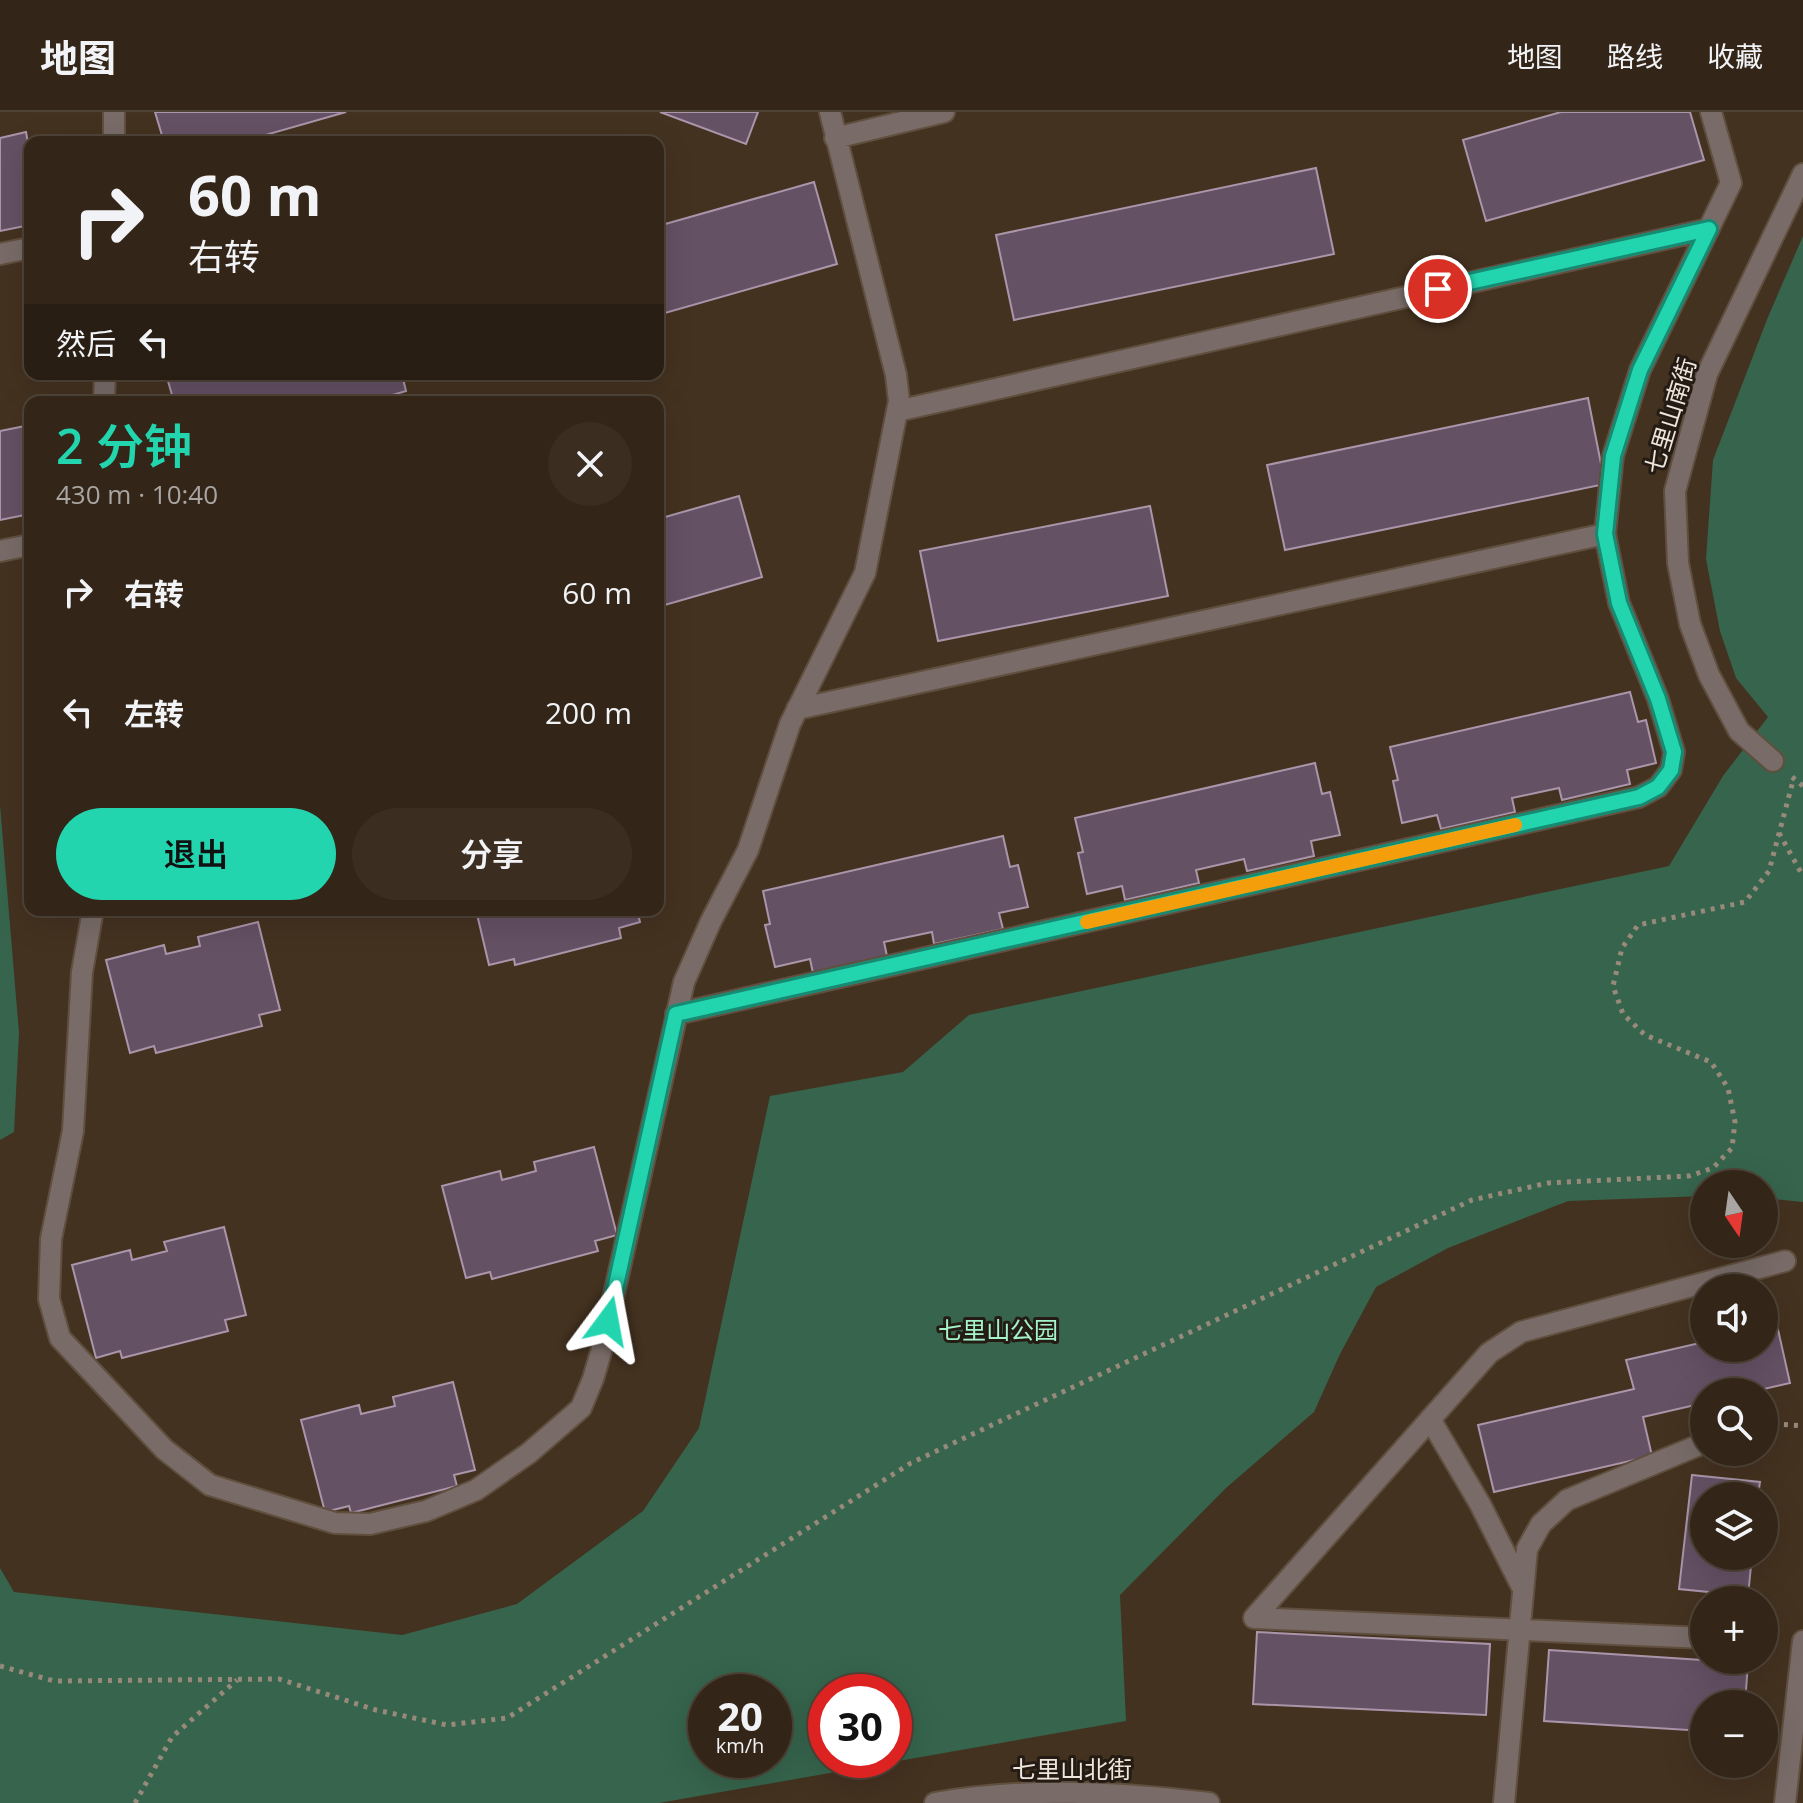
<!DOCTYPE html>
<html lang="zh">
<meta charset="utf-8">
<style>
body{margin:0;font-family:"Open Sans","Noto Sans SC",sans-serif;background:#3b2e21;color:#f1f3f6;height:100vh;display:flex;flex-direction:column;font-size:30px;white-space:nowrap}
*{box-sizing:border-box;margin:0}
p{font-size:26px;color:#a9a5a2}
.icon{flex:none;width:44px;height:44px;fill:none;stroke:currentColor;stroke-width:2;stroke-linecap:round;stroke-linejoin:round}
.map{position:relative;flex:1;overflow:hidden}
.side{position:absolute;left:24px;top:284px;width:640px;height:520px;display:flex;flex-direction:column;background:#332618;border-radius:16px;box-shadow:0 8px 32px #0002,0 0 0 2px #4e4337}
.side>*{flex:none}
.banner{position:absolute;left:24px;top:24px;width:640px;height:244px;border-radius:16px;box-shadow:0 8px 32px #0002,0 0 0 2px #4e4337;background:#332618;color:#f1f3f6;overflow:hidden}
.needle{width:52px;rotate:167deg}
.buttons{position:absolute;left:1690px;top:1058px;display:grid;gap:16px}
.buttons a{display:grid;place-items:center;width:88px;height:88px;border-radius:50%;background:#332618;box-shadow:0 8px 32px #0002,0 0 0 2px #4e4337;font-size:40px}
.speed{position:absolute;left:688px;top:1562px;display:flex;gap:16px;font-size:40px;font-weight:700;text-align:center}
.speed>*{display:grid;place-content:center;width:104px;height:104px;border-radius:50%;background:#332618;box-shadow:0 8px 32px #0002,0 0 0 2px #4e4337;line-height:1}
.speed small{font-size:20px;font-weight:400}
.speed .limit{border:12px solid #d22;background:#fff;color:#111}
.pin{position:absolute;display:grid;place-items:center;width:68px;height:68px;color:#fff;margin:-34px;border:4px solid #fff;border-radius:50%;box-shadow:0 2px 8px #0007}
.me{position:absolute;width:88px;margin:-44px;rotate:13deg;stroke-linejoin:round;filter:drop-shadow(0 0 6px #0008)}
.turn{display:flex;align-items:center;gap:28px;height:168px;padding:0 32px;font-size:36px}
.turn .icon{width:104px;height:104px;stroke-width:2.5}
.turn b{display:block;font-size:56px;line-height:68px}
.then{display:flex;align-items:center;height:76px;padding:0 32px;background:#0003;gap:16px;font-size:30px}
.round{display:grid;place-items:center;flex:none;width:84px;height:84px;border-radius:42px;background:#3b2e21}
.head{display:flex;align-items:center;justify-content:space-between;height:136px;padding:0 32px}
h1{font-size:48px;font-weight:600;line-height:60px;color:#23d5af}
.primary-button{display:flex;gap:16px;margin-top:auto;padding:16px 32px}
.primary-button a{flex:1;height:92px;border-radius:48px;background:#23d5af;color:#111;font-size:32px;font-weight:600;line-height:92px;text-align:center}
.primary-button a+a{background:#3b2e21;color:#f1f3f6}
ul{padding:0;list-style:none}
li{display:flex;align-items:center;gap:24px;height:120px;padding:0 32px}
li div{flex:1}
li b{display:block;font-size:30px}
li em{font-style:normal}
header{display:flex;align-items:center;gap:48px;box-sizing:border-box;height:112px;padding:0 40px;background:#332618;border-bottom:2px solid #4e4337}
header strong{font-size:38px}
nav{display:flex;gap:44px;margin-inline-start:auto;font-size:28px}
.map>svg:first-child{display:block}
.green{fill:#36644c;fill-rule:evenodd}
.building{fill:#645164;stroke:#aa95aa;stroke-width:2}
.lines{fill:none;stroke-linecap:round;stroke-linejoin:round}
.minor-casing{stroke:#604f3e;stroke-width:24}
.path{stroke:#988a7b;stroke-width:5;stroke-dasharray:4 6;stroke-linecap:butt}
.minor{stroke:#796c68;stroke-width:20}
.route-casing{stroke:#178a72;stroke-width:20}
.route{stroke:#23d5af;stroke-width:14}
.slow{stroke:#f59e0b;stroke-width:14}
.labels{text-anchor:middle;stroke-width:6;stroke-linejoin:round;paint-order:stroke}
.street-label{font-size:24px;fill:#f0e5da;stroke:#241c14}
.park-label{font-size:24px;fill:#a5f3c8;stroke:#241c14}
</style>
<header>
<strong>地图</strong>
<nav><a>地图</a><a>路线</a><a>收藏</a></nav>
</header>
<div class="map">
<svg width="1803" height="1691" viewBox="0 0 1803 1691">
<rect width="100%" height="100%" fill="#443220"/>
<!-- green -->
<path class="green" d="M1803 124V1090L1764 1086V1072H1704V1084L1568 1089 1448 1136 1376 1175 1340 1242 1314 1300 1226 1376 1120 1483 1126 1609 659 1691H0V1456L14 1480 402 1523 517 1492 643 1399 699 1316 770 984 903 960 969 903 1669 754 1723 664 1768 605 1736 566 1720 519 1706 447 1713 348 1768 205ZM706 1580H774V1648H706ZM826 1580H894V1648H826Z
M0 693 19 921 14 1020 0 1028Z"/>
<!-- building -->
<path class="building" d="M155 0H346L241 30H164Z
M660 0H758L746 32Z
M1561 0H1690L1704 48 1486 109 1463 28Z
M26 20 30 42V113L0 119V26Z
M1316 56 1334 142 1014 208 996 123Z
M814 70 837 152 658 203V114Z
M166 262H402L406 279 369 290H174Z
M1588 286 1605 372 1285 438 1267 353Z
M30 313V402L0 408V319Z
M739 384 762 465 658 495V407Z
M1150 394 1168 484 938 529 920 439Z
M1630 580 1638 610 1646 608 1656 651 1627 658 1630 672 1562 688 1559 676 1512 686 1515 700 1441 717 1437 703 1402 711 1393 669 1398 668 1390 635Z
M1315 651 1322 682 1330 680 1340 723 1311 729 1314 744 1247 759 1244 747 1196 758 1199 771 1125 788 1122 774 1087 782 1078 741 1083 740 1075 706Z
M1003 724 1010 755 1018 753 1028 795 999 801 1003 817 934 832 932 820 884 830 887 844 813 861 810 847 775 855 765 813 770 812 763 779Z
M476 798H637L640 810 619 816 621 826 515 853 514 847 489 853Z
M258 810 280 898 259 903 262 914 156 941 154 934 130 941 106 848 164 833 166 842 200 834 198 825Z
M594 1035 617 1123 595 1129 598 1139 492 1167 490 1160 466 1166 442 1074 500 1059 502 1068 536 1059 534 1050Z
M224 1115 246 1203 225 1208 228 1219 122 1246 120 1239 96 1246 72 1153 130 1138 132 1148 167 1139 164 1130Z
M1777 1213 1790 1271 1751 1280H1704V1291L1643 1305 1652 1344 1494 1380 1478 1313 1634 1277 1626 1248 1704 1230V1236H1764V1216Z
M453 1270 475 1358 454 1363 457 1374 351 1401 349 1394 325 1400 301 1308 359 1293 361 1302 395 1294 393 1285Z
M1692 1363 1760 1370 1758 1384H1704V1444H1752L1748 1484 1679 1477Z
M1257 1520 1490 1532 1486 1603 1253 1592Z
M1549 1538 1748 1551 1745 1592H1704V1619L1544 1609Z"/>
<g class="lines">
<!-- minor casing -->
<g class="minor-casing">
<path id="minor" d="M114 0V30
M835 26 944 0
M0 142 30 136
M104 290 105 262
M897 299 1709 117
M0 439 30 433
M797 597 1605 422
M1773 649 1739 619 1709 563 1690 512 1678 451 1675 379 1707 262 1803 62
M93 798 82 860 73 1019 51 1127 49 1187 60 1226 164 1337 210 1373 335 1411 370 1412 426 1399 476 1378 529 1341 581 1296 593 1267 601 1240 684 870 711 809 748 738 790 612 865 461 899 289 896 263 830 0
M676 902 1639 685 1658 675 1671 658 1674 640 1658 587 1619 491 1605 422 1613 344 1640 258 1731 71 1711 0
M1430 1307 1480 1392 1522 1475
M1704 1526 1254 1506 1489 1241 1521 1220 1785 1149
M935 1691C1024 1675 1119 1680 1209 1691
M1504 1691 1527 1437 1541 1412 1567 1388 1704 1331
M1785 1691 1803 1529"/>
</g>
<!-- path -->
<path class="path" d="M1792 665 1803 674
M1779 721 1803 764
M1764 1311 1803 1314
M0 1554 54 1569 279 1567 376 1598 447 1613 507 1606 911 1351 1472 1088 1548 1071 1689 1064 1713 1056 1732 1036 1735 1010 1728 976 1711 950 1645 923 1623 902 1613 874 1622 836 1638 813 1745 790 1769 759 1793 669
M135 1691 172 1625 237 1568"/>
<!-- minor -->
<use href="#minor" class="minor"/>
</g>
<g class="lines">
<!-- route casing -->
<g class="route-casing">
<path id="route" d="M608 1209 676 902 1639 685 1658 675 1671 658 1674 640 1658 587 1619 491 1605 422 1613 344 1640 258 1709 117 1438 177"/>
</g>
<!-- route -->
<use href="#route" class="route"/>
<!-- slow -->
<path class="slow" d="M1087 810 1515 713"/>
</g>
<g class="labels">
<!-- street labels -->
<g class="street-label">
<text transform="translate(1671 304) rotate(-73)" y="8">七里山南街</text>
<text x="1072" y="1666">七里山北街</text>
</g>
<!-- park labels -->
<g class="park-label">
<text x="998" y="1227">七里山公园</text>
</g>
</g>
</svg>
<div class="buttons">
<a><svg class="needle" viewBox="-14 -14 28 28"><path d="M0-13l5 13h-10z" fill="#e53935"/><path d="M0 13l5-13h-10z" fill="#a9a5a2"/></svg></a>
<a><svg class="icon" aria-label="sound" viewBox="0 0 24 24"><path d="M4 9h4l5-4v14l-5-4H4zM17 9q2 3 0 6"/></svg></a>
<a><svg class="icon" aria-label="search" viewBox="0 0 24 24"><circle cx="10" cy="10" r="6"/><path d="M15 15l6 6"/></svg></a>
<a><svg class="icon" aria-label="layers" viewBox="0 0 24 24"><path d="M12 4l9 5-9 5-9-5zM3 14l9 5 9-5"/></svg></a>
<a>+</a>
<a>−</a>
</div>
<div class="speed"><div>20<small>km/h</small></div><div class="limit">30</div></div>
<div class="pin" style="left:1438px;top:177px;background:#d93025"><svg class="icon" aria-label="arrive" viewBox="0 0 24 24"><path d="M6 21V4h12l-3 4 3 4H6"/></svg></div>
<svg class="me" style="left:608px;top:1209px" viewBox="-20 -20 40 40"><path d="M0-17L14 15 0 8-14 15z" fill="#23d5af" stroke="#fff" stroke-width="4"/></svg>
<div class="banner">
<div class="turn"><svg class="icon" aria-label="right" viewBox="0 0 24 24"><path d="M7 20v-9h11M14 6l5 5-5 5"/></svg><div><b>60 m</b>右转</div></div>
<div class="then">然后<svg class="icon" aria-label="left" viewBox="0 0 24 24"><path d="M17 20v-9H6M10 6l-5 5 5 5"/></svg></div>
</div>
<section class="side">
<div class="head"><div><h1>2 分钟</h1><p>430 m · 10:40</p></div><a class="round"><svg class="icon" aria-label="close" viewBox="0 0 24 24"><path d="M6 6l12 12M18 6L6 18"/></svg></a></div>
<ul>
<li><svg class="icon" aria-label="right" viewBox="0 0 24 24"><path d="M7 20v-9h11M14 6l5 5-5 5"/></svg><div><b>右转</b></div><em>60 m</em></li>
<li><svg class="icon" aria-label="left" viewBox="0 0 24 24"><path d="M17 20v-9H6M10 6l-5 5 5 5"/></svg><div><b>左转</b></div><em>200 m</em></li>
</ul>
<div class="primary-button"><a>退出</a><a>分享</a></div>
</section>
</div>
